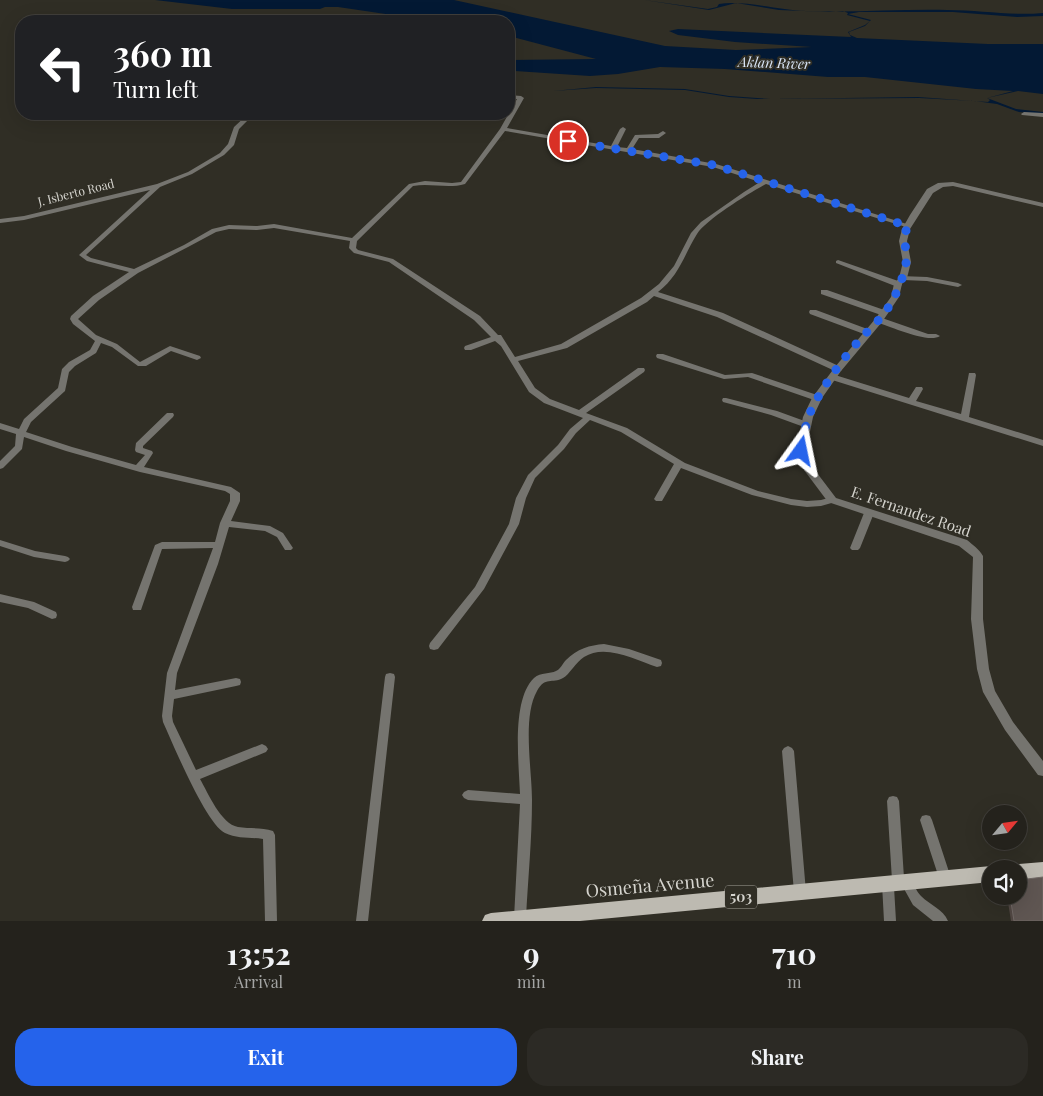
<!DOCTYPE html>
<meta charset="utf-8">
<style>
body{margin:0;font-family:"Playfair Display",serif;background:#2c2a25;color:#f1f3f6;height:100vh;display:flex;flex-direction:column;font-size:19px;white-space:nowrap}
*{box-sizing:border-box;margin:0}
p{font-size:16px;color:#a3a4a3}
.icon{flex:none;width:28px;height:28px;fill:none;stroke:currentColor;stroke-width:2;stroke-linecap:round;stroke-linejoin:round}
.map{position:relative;height:921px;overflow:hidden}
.drawer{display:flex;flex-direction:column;background:#24221c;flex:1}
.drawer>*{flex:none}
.guide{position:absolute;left:15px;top:15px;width:500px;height:105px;border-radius:20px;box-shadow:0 5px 20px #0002,0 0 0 1px #413f3b;background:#202124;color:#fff;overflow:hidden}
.needle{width:32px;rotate:61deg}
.tools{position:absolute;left:982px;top:805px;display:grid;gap:10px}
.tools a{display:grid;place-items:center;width:45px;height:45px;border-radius:50%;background:#24221c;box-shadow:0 5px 20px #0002,0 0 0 1px #413f3b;font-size:25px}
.pin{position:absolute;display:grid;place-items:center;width:42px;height:42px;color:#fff;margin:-21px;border:2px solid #fff;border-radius:50%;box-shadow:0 1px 5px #0007}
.me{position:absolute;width:55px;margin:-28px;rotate:12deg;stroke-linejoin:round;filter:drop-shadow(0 0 4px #0008)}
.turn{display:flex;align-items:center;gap:18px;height:105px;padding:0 15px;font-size:22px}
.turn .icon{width:65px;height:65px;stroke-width:2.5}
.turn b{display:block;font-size:35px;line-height:42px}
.eta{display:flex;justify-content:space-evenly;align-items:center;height:85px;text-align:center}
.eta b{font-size:30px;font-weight:700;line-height:35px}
.cta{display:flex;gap:10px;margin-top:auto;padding:10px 15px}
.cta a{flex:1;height:58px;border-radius:20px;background:#2563eb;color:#fff;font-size:20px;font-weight:700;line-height:58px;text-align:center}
.cta a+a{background:#2c2a25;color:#f1f3f6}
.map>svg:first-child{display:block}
.water{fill:#031934}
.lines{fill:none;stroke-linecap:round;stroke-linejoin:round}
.minor{fill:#75746f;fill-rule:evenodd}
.tertiary{fill:#75746f;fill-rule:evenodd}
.primary{fill:#bdbab1;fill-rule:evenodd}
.wall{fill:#514743}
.building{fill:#5f5652;stroke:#726a66}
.route{stroke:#2563eb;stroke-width:9;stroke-dasharray:0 16.2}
.labels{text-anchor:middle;stroke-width:4;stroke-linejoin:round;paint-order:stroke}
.far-street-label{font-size:12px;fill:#d5d4ce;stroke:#302e25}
.far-water-label{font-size:14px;font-style:italic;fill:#d9e5f6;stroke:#302e25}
.shield{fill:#302e25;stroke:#a4a29b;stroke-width:1}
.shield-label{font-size:14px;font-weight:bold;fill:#d5d4ce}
.street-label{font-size:15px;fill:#d5d4ce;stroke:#302e25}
.near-street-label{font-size:18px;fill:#d5d4ce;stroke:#302e25}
</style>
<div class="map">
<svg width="1043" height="921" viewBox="0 0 1043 921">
<rect width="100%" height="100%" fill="#302e25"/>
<!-- water -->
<path class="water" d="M155 0H454L665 46 736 50 812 47 735 42 678 35 669 31 678 29 851 37 848 32 865 25 870 21 847 15 848 13 843 11 829 12 779 10 736 3 709 10 644 0 708 9 717 7 719 4C743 0 779 10 806 11 853 13 900 9 947 10 980 10 1011 16 1043 13V16L1017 17 953 12H859L848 14 871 20 865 26 849 32 850 35 857 38 988 44H1043V94L1018 91 987 98 1016 109 1043 112V114L1019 112 997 104 975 101 919 98 757 99 729 97 685 90 596 88 553 91 509 84 553 91 596 87 685 89 729 96 770 99 918 97 988 102 990 100 987 98 1013 91 976 89 865 77H828L725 69 660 67 618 74 590 76 515 71 509 70V60L596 59 509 36V21H433L338 7H325L320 9H232Z"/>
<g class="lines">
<!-- minor -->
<path class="minor" d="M509 95 521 96 524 98 507 128 611 146 620 129 623 127 626 129 617 147 627 148 635 135 658 134 663 131 666 133 659 138H639L632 149 716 164 910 225V227H906L766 184C748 194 707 219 697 234 684 255 679 276 658 292L723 313 841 367 842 369 841 371H835L717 317 654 296 647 302 567 348 518 361 535 388 550 399 579 410 638 368H644L645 370 644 372 586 413 627 428 685 463 758 491 791 499 807 501 821 500 832 497 837 500 835 502 821 506 807 507 791 505 752 495 681 468 662 501H656L654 499 674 464 621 432 590 420 576 433 564 449 535 478 526 498 519 524 484 589 438 649 434 650 430 649 429 646 430 643 475 587 509 524 516 498 528 475 558 445 570 429 583 418 544 403 529 392 501 346 495 341 471 350H465L464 348 465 346 491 337 474 320 389 262 354 253 349 248 350 241 274 228 257 230 229 229 216 232 188 247 138 273 99 300 78 319 96 335 117 344 140 362 170 346 200 356 201 358 197 360 171 351 146 366H138L112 347 101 343 96 353 75 366 69 372 65 391 31 422 26 432 72 447 136 465 145 455 136 452 135 450 136 443 167 413H173L174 415 173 417 143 446V448L152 451 153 453 144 467 231 487 240 493V501L231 521 270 526 283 533 293 548 291 550H285L277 537 265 531 229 527 218 564 177 673 175 690 236 678 240 679 241 682 240 685 236 686 174 699 172 716 173 722 196 770 262 744 266 746 268 749 266 752 200 779C208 793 221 824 238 827 250 829 262 827 273 831L275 835 277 921H265L263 839C250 837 237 839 225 833 206 824 173 744 163 722L162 716 167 673 213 548 162 549 142 607 141 610H133L132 607 155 545 162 542H215L220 523 230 501V494L225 491 140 472 66 451 24 437 22 449 3 468 0 469V461L15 446 16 434 0 429V423L19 429 24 419 58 388 62 369 69 362 90 350 95 341 73 324 70 319 71 316 93 296 129 272 87 261 79 255 150 190 24 220 0 223V219L24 216 157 184 188 172 220 153 228 144 234 127 248 114H254L239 129 234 145 224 155 192 174 160 187 86 255 91 258 134 269 184 245 212 229 229 225 257 226 274 224 352 238 409 184 425 181 452 183 461 182 500 129 517 99H509ZM505 131 713 167 760 182 744 192 701 222 691 233 674 266 659 284 641 298 561 344 515 357 501 335H498L480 316 393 259 358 250 356 248 357 241 413 186C431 183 448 189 465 184Z
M1024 112 1043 113V117L1022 115 1021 114Z
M838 260 901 282 902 284 901 286H895L836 263V261Z
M900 276 927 277 958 283 962 285 958 287 927 281 903 280H900Z
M821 290H827L887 311 888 313 884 315H881L821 294Z
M810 310H816L870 330 871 332 867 334H864L810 314 809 312Z
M876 318H882L928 334H936L940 336C928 344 890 326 876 322L875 320Z
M657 354H663L725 375 752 373 820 396 821 398 820 400H814L748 377 724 379 657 358 656 356Z
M969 373H975L976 375 969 417 1043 440V446L829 379 828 377 832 375H835L909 398 916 387H922L923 389 916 401 961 414Z
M723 398H726L777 411 810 423 811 425 810 427H804L771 415 723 402 722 400Z
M869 510 874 513 860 548 858 550H852L850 548 864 513Z
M0 540 35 551 65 556 68 557 70 559 68 561 65 562 34 557 0 546Z
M0 594 34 602 56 612 57 615 56 618 52 619 28 608 0 602Z
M604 644 629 649 661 660 662 663 661 666 657 667C636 660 605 643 584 657 576 662 569 675 563 678 552 684 545 676 537 691 522 717 532 770 532 800 532 839 528 879 526 918L525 921H515L514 918 520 804 468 800 464 798 462 795 464 792 468 790 520 794C519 764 511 700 534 678 541 672 550 674 556 671 560 670 563 663 566 660 577 649 590 645 604 644Z
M390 673 394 674 395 677 368 921H356L385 677 386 674Z
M788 746 792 748 794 751 806 892 804 896 800 898 796 896 794 892 782 751 784 748Z
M893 796 897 797 899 801 904 878 907 876 911 878C914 884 916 891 921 896 930 905 943 909 948 921H933L913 905 903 887 898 889 894 887 896 921H884L882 884 884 880 888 878 892 880 887 801 889 797Z
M926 815 930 816 932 820 951 878 949 882 945 884 941 882 939 878 920 820 922 816Z"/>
<!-- tertiary -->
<path class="tertiary" d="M953 182 1043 203V207L953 186 943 187 933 193 910 229 907 241 911 262 907 278 902 284 899 297 882 322 841 371 822 398 813 417 806 451 814 469 836 498 967 540C973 545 979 549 983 556V619L989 669 995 691 1013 722 1043 761V776L1038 775 1005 730 983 692 977 669 971 619 973 557 959 546 828 502 804 470 796 451 803 417 812 398 835 367 876 318 891 297 894 284 899 278 903 262 899 241 902 229 910 215 927 189 938 183Z"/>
<!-- primary -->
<path class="primary" d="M1043 862V878L1019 880V869H1012L1019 864Z
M991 866 997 869H991V882L580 921H482L485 915 491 913Z"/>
</g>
<!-- wall -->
<path class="wall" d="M1007 896H1019L1043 921H1011Z"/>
<!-- building -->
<path class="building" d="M1043 877V921H1014L1010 896H1019V880Z"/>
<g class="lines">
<!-- route -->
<path class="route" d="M568 141 714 165 908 226C901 239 908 250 906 263 905 272 898 291 893 299 887 312 877 322 867 332 848 351 817 393 808 418 805 428 803 440 801 451"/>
</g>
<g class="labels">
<!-- far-street labels -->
<g class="far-street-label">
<text transform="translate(76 193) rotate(-14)" y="4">J. Isberto Road</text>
</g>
<!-- far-water labels -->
<g class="far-water-label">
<text transform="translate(774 63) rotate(2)" y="5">Aklan River</text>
</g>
<!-- shield labels -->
<rect class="shield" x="725" y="885.5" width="32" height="23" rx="4"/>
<g class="shield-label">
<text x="741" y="902">503</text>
</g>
<!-- street labels -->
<g class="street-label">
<text transform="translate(911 512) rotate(19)" y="5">E. Fernandez Road</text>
</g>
<!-- near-street labels -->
<g class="near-street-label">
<text transform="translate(650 886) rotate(-5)" y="6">Osmeña Avenue</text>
</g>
</g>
</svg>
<div class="tools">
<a><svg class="needle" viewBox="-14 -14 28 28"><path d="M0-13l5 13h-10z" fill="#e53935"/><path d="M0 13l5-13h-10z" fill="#a3a4a3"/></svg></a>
<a><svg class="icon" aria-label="sound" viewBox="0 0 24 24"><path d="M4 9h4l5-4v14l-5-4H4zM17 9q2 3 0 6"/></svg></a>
</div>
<div class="pin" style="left:568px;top:141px;background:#d93025"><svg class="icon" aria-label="arrive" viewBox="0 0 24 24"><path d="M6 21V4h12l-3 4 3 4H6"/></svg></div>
<svg class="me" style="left:801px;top:451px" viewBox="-20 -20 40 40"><path d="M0-17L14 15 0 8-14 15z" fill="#2563eb" stroke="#fff" stroke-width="4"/></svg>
<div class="guide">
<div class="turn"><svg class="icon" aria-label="left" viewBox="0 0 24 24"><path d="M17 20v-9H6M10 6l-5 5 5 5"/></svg><div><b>360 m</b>Turn left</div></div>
</div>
</div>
<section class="drawer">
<div class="eta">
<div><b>13:52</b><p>Arrival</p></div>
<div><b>9</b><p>min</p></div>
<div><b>710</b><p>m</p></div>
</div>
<div class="cta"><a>Exit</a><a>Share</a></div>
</section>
